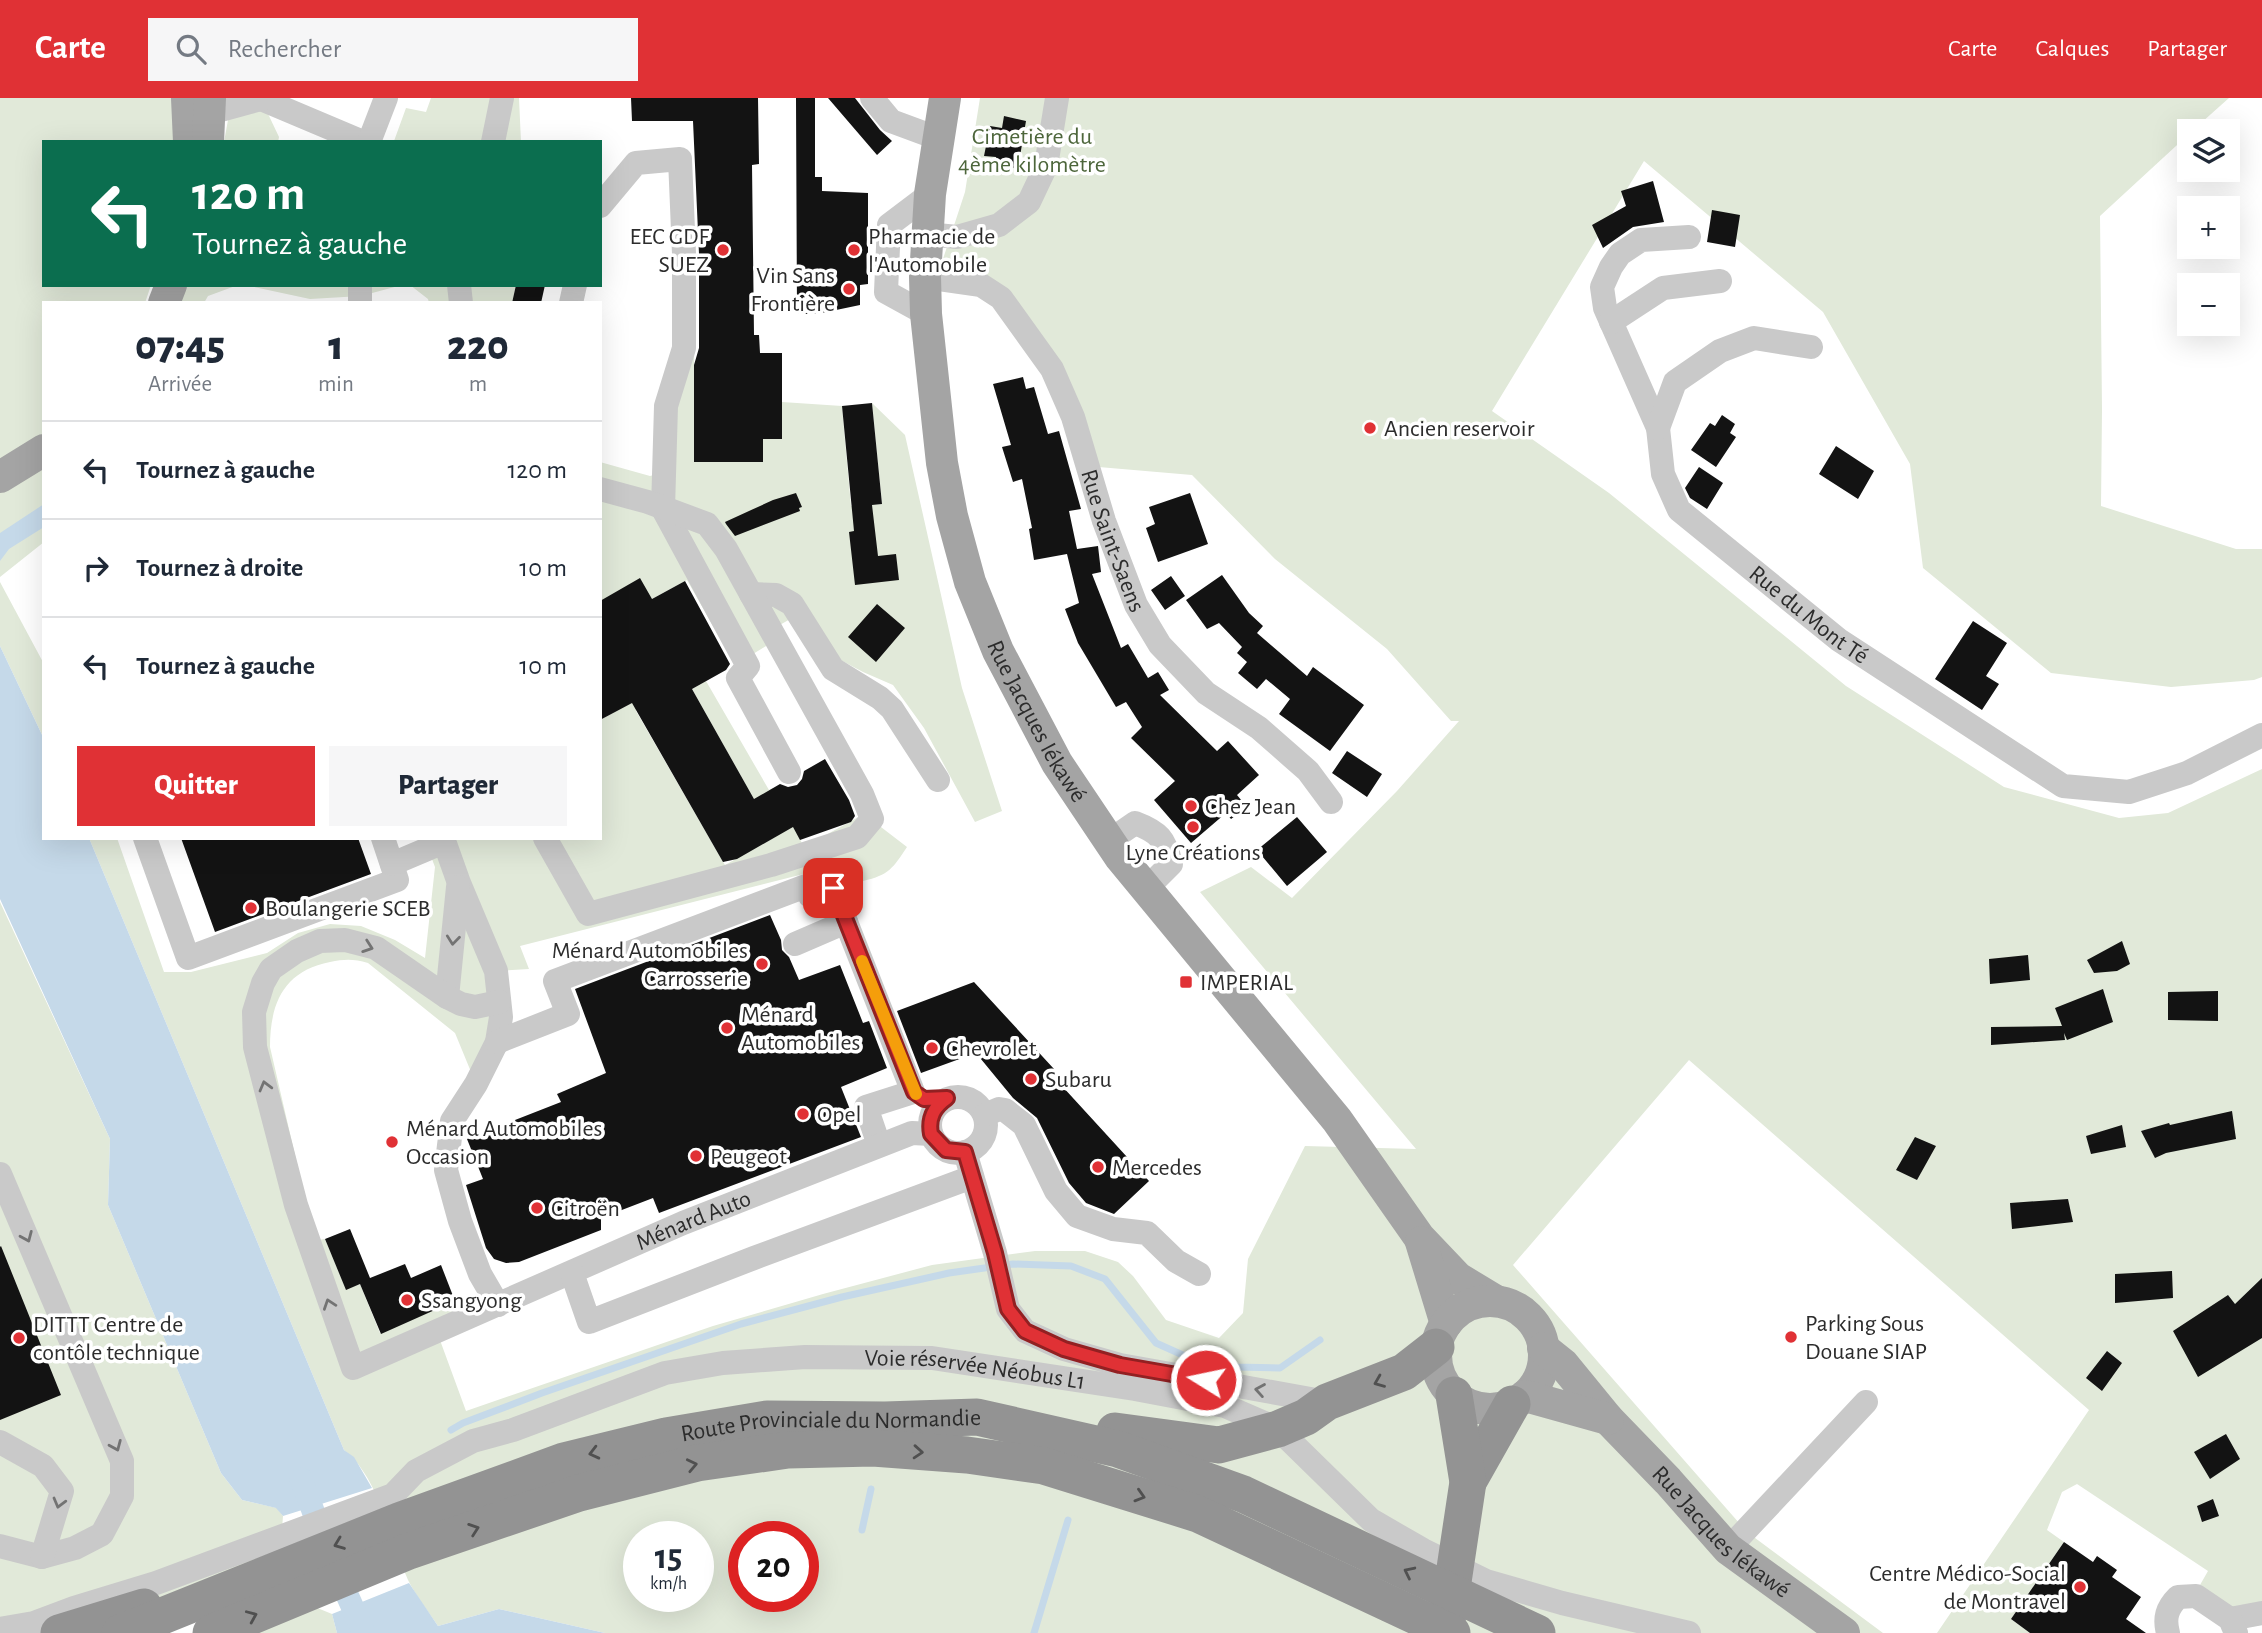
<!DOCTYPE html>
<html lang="fr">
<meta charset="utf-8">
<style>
body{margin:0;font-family:"Alegreya Sans",sans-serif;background:#f6f6f7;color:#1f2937;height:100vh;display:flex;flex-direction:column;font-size:26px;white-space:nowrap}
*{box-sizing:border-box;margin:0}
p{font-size:23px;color:#747a83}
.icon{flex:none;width:38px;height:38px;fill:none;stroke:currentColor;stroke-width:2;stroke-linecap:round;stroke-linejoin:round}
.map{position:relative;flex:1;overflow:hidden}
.details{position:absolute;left:42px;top:203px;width:560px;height:539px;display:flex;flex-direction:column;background:#fff;border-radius:0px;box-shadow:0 7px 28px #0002}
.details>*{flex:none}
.guide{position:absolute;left:42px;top:42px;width:560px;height:147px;border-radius:0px;box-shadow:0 7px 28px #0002;background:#0b6e4f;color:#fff;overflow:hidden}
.fabs{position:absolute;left:2177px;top:21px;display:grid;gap:14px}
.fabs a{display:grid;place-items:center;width:63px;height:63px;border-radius:0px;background:#fff;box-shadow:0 7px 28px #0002;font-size:35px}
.speed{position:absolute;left:623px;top:1423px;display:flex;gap:14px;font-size:35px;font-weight:700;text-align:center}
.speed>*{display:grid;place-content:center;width:91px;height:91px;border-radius:50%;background:#fff;box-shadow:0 7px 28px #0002;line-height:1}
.speed small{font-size:18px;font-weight:400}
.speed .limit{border:10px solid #d22;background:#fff;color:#111}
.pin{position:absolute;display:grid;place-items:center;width:60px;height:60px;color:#fff;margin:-30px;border-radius:14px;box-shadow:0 4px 10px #0006}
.me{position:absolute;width:77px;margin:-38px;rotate:280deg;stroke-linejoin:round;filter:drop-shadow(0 0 5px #0008)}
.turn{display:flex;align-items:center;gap:24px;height:147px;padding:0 35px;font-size:32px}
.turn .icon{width:91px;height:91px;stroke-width:2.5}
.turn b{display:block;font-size:49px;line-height:60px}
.eta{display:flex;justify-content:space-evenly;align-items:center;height:119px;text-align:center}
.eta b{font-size:42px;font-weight:800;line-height:49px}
.action{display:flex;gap:14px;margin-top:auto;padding:14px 35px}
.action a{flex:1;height:80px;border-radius:0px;background:#e03135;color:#fff;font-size:28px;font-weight:800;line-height:80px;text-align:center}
.action a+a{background:#f6f6f7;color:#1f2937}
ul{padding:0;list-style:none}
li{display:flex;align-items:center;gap:21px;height:98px;padding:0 35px;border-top:2px solid #e0e1e3}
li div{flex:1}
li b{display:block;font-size:26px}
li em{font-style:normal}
header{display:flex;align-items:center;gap:42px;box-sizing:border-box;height:98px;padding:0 35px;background:#e03135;color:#fff}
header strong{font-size:33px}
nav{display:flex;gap:38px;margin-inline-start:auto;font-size:24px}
.search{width:490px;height:63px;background:#f6f6f7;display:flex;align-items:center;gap:18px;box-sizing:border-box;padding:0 24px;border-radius:0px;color:#747a83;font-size:26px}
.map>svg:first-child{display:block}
.green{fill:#e1e9d9;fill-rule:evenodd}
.water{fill:#c5d9e9}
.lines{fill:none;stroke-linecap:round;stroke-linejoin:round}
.stream{stroke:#c5d9e9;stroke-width:7}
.canal{stroke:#c5d9e9;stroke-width:23}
.building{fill:#131313}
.minor{stroke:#c9c9c9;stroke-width:24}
.major{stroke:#a4a4a4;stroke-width:32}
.highway{stroke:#939393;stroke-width:37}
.oneway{stroke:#737373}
.oneway2{stroke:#505050}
.route-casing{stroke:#922022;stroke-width:18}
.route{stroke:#e03135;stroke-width:12}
.slow{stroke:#f59e0b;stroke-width:12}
.poi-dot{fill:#e03135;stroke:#fff;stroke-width:2.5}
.labels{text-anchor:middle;stroke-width:7;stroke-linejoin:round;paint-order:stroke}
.park-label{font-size:24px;fill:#4d663b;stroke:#fff}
.poi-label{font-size:24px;fill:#2c2c2c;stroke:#fff;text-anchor:start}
.street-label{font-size:24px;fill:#2c2c2c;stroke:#fff}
</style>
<header>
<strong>Carte</strong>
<div class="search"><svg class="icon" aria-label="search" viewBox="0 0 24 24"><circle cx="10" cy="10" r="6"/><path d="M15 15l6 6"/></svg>Rechercher</div>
<nav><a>Carte</a><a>Calques</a><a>Partager</a></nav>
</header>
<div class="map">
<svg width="2262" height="1535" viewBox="0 0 2262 1535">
<rect width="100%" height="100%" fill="#fff"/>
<!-- green -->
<path class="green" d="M0 0H182L189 44H44V187H151L145 205H44V444L0 479Z
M431 0H519L521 44 394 43 406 10 426 14Z
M980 0H2229L2192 33H2189V36L2100 118 2102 312 2101 408 2236 451H2262V579L2254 582 2171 589 2051 575 1923 470 1910 366 1823 214 1644 63 1492 313 1609 395 1846 588 2004 689 2119 720 2168 715 2262 671V1515L2241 1519 2200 1487 2208 1473 2077 1386 2062 1394 2047 1432 2064 1444 2011 1521 2030 1535H1937L2089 1312 1689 962 1513 1167 1747 1434 1883 1535H605L499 1511 438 1528C428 1513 416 1498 408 1482 391 1443 379 1379 344 1352L89 740H117L164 874H191L267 855 298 835 330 826 361 828 395 842 425 860 435 769 424 740H600V622L613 615 645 574 636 613 725 767 775 739 692 591 706 583 769 692 773 690 804 749 864 716 907 749C893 770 889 777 863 783L855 763 520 848 529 871 496 873 501 919 476 986 455 935 368 865C354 861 345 861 330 864 284 873 270 905 270 949L304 1096 318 1142 325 1141 346 1191 360 1186 380 1235 455 1203 462 1223 437 1234 466 1313 713 1228 823 1196 932 1167 1035 1153H1085L1118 1164 1133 1178 1166 1222 1219 1240 1243 1215 1248 1161 1305 1048 1416 1051 1200 794 1251 769 1292 800 1397 693 1459 623H1451L1387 551 1275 461 1192 377 1087 368 1073 319 981 187 941 167 965 94ZM639 1438H698V1498H639ZM744 1438H803V1498H744Z
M261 1 279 39 278 44H224L228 22Z
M171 187H238L208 198 204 205H164Z
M245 187H402L361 198 310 201Z
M410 187H516L512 205H429L428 201Z
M694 246 695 364H762L763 341 782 340V304L842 308 851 408 882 406 872 305 905 337 962 590 1002 713 975 724 924 630 893 587 863 574 831 557 806 512 771 532 776 542 735 567 687 482 652 501 600 503V364L650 378 665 374 666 308Z
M0 484 44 566V641L0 548Z
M0 804 110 1041 108 1107 221 1375 242 1402 277 1410 283 1418 279 1470 120 1535H0Z
M293 1500 332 1516 337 1535H211Z"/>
<!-- water -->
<path class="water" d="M44 406V429L9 451 0 463V435Z
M0 548 44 641V740H89L344 1352 354 1359 372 1390 283 1418 276 1410 242 1402 221 1375 108 1107 110 1041 0 801Z
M409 1485 438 1528 499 1511 605 1535H337L332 1516Z"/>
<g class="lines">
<!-- stream -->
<path class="stream" d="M451 1332 463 1325 542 1295 741 1226 842 1199 949 1175 1013 1166 1071 1168 1105 1181 1156 1245 1196 1263 1236 1269 1280 1270 1320 1242
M862 1432 871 1391
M1034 1535 1068 1422"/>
<!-- canal -->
<path class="canal" d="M301 1381 332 1463 364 1535"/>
</g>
<!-- building -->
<path class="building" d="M631 0H758L759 66 752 67 754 237H759L760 255H782V341H763V364H694V267L699 250V156L693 23H632Z
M796 0H815V79H822V93L868 95V186L860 187V207L817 216H797Z
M828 0H855L880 32 892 43 877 57Z
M1004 18 1026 23 1018 70 996 68V59L984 58 990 28 1002 30Z
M1653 83 1664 124 1633 129 1603 150 1592 127 1626 108 1621 93Z
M1712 112 1740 117 1735 149 1707 144Z
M516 187H545L541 205H512Z
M1023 279 1026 291 1034 289 1048 336 1059 333 1081 411 1069 413 1077 451 1098 448 1101 474 1092 476 1121 550 1128 546 1148 580 1158 574 1169 592 1160 597 1217 653 1228 643 1259 677 1237 697 1247 709 1231 721 1226 715 1191 745 1154 702 1175 683 1131 640 1142 629 1126 604 1116 609 1078 545 1065 511 1079 505 1067 456 1034 462 1029 431 1032 430 1022 381 1013 384 1002 349 1011 347 993 286Z
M872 305 882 406 872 407 878 458 896 456 899 482 855 487 849 434 854 433 842 308Z
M1722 317 1735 326 1730 335 1736 339 1716 369 1691 352 1710 325 1715 328Z
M1836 348 1874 373 1858 401 1819 376Z
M1699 369 1723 385 1707 411 1690 400 1685 390Z
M796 395 802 409 799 410 800 413 735 438 726 426 725 424 773 402Z
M1190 395 1208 446 1158 464 1146 430 1155 426 1149 409Z
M1222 477 1249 515 1263 528 1257 535 1307 578 1313 569 1364 607 1330 653 1279 616 1290 601 1266 581 1257 591 1238 575 1247 564 1237 555 1242 549 1219 525 1207 531 1186 502Z
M1171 478 1185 498 1165 512 1151 492Z
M640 480 652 501 685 483 730 566 726 572 692 591 754 701 780 686 788 689 797 687 802 681 804 673 825 661 849 702 855 718 851 724 800 742 793 729 737 761 723 764 632 605 600 622V503Z
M877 506 905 530 876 564 848 539Z
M1973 523 2007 545 1986 578 1999 586 1982 612 1935 581Z
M1347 653 1382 676 1367 699 1332 675Z
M1297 719 1327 754 1287 788 1257 752Z
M181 740H358L371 776 215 834Z
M770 817 781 842 782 852 789 859 799 882 840 867 863 925 869 923 887 970 841 989 861 1039 659 1115 653 1100 601 1120V1132L519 1164 506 1165 494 1161 486 1150 466 1087 483 1081 467 1041 561 1004 557 996 606 975 575 891Z
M2122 843 2130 866 2117 873 2094 875 2087 862Z
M2028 857 2030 882 1990 886 1989 861Z
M974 884 1066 984 1062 988 1149 1083 1114 1116 1086 1105 1069 1085 1037 1020 1013 1000 976 955 921 975 897 913Z
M2103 891 2113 924 2067 942 2064 935 2065 942 1991 947V929L2062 928 2055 910Z
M2218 893V923L2168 922V894Z
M2232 1013 2236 1041 2166 1055 2155 1060 2141 1033 2169 1025 2170 1027Z
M2122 1027 2126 1049 2091 1056 2086 1038Z
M1915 1039 1936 1048 1917 1082 1896 1072Z
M2068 1101 2073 1124 2012 1131 2010 1105Z
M350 1131 370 1180 405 1166 411 1180 441 1167 455 1203 381 1236 360 1186 346 1192 325 1141Z
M1 1148 61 1297 0 1322V1149Z
M2172 1173 2173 1200 2115 1205V1176Z
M2262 1180V1240L2198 1279 2173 1233 2228 1197 2235 1206Z
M2107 1253 2122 1265 2102 1293 2086 1280Z
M2226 1336 2240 1361 2210 1381 2194 1354Z
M2213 1401 2219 1418 2202 1424 2197 1408Z
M2064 1444 2093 1464 2097 1458 2117 1472 2112 1479 2141 1499 2126 1521 2146 1535H2030L2011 1521Z"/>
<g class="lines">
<!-- minor -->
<g class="minor">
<path d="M872 0 891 23 937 40"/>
<path d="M261 1 363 44"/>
<path d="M210 15 261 1"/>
<path d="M369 44 386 0"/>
<path d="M493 44 502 0"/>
<path d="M600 108 636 65 680 61 684 156V250L666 308 663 411 748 568 738 580 789 674"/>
<path d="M927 136 957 139 999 127 1029 104 1046 68 1057 0"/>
<path id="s1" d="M1689 139 1641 142 1620 156 1611 169 1602 189 1605 210 1658 330 1663 376 1679 412 1839 542 2063 688 2129 694 2187 675 2262 637"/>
<path id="s2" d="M925 179 981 187 1001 200 1052 271 1073 319 1104 423 1136 507 1160 547 1206 595 1259 630 1308 673 1331 704"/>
<path d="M360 187V205"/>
<path d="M459 187 461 205"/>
<path d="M571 205 575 187"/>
<path d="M926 216 886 194 889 127 930 96"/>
<path d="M1611 224 1663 190 1720 183"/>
<path d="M1658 330 1675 284 1720 253 1754 240 1811 249"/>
<path d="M751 496 776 497 792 506 833 571 880 600 892 611 938 682"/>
<path d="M145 740 188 860 397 782 383 740"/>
<path d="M443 740 459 785 496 873 501 919 497 944 476 986 452 1023 446 1072 460 1123 480 1176 498 1207"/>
<path d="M545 740 588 816 771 767 857 739 872 721 862 696 726 451 707 426 648 404 600 391"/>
<path d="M1109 743 1135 725C1159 734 1165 741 1171 766L1146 791"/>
<path d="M392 766 444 744"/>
<path d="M795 846 846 824 913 994 866 1009 879 1047"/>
<path d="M447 899 458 789"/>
<path id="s3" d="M499 904 475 909 461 906 447 899 376 850 345 842 320 843 297 853 271 871 263 885 254 914 255 949 296 1107 353 1270 683 1125 912 1035 931 1036"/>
<path d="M497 944 568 916 555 883 806 788 810 798 833 790 846 824"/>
<circle cx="958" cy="1027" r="28"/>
<path d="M985 1017 999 1011 1005 1012 1024 1027 1056 1093 1077 1118 1113 1131 1147 1135 1176 1163 1199 1176"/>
<path d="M965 1054 995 1155 1008 1211 1025 1233 1064 1251 1120 1267 1327 1304"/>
<path d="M0 1076 122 1363V1398L102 1436 75 1450 42 1459 0 1448"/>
<path d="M572 1175 589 1224 754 1160 972 1079"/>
<path d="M0 1344 43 1368 62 1393 42 1459"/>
<path d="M1728 1451 1866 1304"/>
<path d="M2230 1521 2262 1515"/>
<path id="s4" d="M0 1531 34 1525 74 1510 156 1485 393 1397 416 1373 473 1343 513 1332 665 1275 723 1265 805 1259 932 1260 1135 1291 1225 1308 1278 1331 1371 1422 1423 1452 1486 1483 1562 1505 1689 1535"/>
<path d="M2168 1535C2164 1520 2167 1510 2178 1499L2196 1498 2230 1521 2236 1535"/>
</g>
<!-- major -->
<g class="major">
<path d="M187 0 189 44"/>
<path id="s5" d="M945 0 930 96 925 179 926 216 942 365 952 418 970 484 998 553 1057 665 1120 759 1337 1022 1419 1139 1458 1180 1496 1203"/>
<path d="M208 44 210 0"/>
<path d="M164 205 171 187"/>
<path d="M0 379 44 352"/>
<path d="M1421 1144 1446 1226"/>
<circle cx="1490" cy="1257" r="54"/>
<path id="s6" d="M1543 1250 1563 1266 1608 1321 1668 1383 1728 1451 1844 1535"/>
<path d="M1525 1298 1608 1321"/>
</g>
<!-- highway -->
<g class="highway">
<path d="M1115 1333 1219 1347 1278 1331 1306 1319 1327 1304 1404 1274 1436 1249"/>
<path d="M1468 1384 1512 1306"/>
<path d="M1448 1517 1468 1384 1454 1297"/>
<path d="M59 1535 144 1509"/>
<path id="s7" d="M120 1535 399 1423 564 1363 666 1338 767 1321 885 1322 977 1319 1118 1351 1243 1396 1537 1535"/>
<path d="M211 1535 409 1453 579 1395 697 1365 788 1352 873 1350 967 1357 1044 1368 1198 1416 1452 1535"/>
</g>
</g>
<!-- one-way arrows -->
<defs><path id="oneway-chevron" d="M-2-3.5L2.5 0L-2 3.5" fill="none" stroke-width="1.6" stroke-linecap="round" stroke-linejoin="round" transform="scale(1.75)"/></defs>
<g class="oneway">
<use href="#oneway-chevron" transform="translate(453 842) rotate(96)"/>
<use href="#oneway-chevron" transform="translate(368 849) rotate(19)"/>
<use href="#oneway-chevron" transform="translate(265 988) rotate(-105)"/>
<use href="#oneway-chevron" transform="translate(27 1139) rotate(67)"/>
<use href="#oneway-chevron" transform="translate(329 1206) rotate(-109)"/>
<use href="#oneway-chevron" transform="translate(1260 1292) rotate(-170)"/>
<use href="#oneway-chevron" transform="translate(116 1348) rotate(67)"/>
<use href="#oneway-chevron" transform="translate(59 1405) rotate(105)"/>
</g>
<g class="oneway2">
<use href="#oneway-chevron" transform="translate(1379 1284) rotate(158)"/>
<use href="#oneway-chevron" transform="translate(918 1354) rotate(4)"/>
<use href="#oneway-chevron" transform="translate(594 1355) rotate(166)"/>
<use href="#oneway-chevron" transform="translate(692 1367) rotate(-12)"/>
<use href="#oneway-chevron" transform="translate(1140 1398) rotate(17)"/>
<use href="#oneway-chevron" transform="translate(474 1431) rotate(-19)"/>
<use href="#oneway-chevron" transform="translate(339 1446) rotate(159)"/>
<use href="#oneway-chevron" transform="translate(1409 1474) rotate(-154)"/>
<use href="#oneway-chevron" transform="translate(252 1518) rotate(-23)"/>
</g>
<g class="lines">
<!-- route casing -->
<g class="route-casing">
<path id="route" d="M833 790 914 994 924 1001 947 1000C934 1009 928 1020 931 1036L946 1052 965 1054 995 1155 1008 1211 1025 1233 1064 1251 1120 1267 1206 1282"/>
</g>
<!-- route -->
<use href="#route" class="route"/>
<!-- slow -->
<path class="slow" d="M862 863 916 996"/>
</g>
<!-- markers -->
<g class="poi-dot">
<circle cx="723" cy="152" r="7"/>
<circle cx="854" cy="152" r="7"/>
<circle cx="849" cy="191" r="7"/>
<circle cx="1370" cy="330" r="7"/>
<circle cx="1191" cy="708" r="7"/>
<circle cx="1193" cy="729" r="7"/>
<circle cx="251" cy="810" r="7"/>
<circle cx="762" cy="866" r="7"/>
<rect x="1179" y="877" width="14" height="14" rx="3.5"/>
<circle cx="727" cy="930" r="7"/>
<circle cx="932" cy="950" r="7"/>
<circle cx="1031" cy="981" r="7"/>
<circle cx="803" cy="1016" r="7"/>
<circle cx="392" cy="1044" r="7"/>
<circle cx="696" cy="1058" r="7"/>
<circle cx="1098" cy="1069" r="7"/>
<circle cx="537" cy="1110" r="7"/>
<circle cx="407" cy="1202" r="7"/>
<circle cx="1791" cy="1239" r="7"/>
<circle cx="19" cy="1240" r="7"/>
<circle cx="2080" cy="1489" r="7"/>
</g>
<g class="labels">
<!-- park labels -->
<g class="park-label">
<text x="1032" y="46">Cimetière du<tspan x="1032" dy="28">4ème kilomètre</tspan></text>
</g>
<!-- poi labels -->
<g class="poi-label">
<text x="709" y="146" text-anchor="end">EEC GDF<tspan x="709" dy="28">SUEZ</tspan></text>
<text x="868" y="146">Pharmacie de<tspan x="868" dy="28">l'Automobile</tspan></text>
<text x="835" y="185" text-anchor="end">Vin Sans<tspan x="835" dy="28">Frontière</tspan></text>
<text x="1384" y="338">Ancien reservoir</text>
<text x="1205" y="716">Chez Jean</text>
<text x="1193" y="762" text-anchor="middle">Lyne Créations</text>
<text x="265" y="818">Boulangerie SCEB</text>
<text x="748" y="860" text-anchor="end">Ménard Automobiles<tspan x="748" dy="28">Carrosserie</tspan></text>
<text x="1200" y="892">IMPERIAL</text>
<text x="741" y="924">Ménard<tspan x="741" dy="28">Automobiles</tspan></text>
<text x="946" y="958">Chevrolet</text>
<text x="1045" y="989">Subaru</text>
<text x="817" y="1024">Opel</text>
<text x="406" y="1038">Ménard Automobiles<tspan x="406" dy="28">Occasion</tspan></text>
<text x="710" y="1066">Peugeot</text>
<text x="1112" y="1077">Mercedes</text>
<text x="551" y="1118">Citroën</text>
<text x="421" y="1210">Ssangyong</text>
<text x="1805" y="1233">Parking Sous<tspan x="1805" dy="28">Douane SIAP</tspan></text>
<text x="33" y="1234">DITTT Centre de<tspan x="33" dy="28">contôle technique</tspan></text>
<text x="2066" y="1483" text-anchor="end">Centre Médico-Social<tspan x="2066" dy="28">de Montravel</tspan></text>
</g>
<!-- street labels -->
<g class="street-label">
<text dy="8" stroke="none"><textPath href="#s2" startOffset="350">Rue Saint-Saens</textPath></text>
<text dy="8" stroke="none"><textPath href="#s1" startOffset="516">Rue du Mont Té</textPath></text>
<text dy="8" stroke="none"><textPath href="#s5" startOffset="644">Rue Jacques Iékawé</textPath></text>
<text dy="8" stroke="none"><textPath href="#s3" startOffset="1043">Ménard Auto</textPath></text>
<text dy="8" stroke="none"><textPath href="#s4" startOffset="1029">Voie réservée Néobus L1</textPath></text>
<text dy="8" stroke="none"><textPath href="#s7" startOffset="747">Route Provinciale du Normandie</textPath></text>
<text dy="8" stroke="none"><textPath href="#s6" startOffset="257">Rue Jacques Iékawé</textPath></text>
</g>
</g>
</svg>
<div class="fabs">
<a><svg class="icon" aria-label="layers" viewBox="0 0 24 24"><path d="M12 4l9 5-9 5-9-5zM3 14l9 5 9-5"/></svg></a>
<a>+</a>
<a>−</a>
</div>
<div class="speed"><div>15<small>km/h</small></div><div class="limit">20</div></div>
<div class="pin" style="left:833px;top:790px;background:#d93025"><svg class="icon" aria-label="arrive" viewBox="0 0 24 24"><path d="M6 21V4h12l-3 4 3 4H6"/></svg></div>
<svg class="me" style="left:1206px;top:1282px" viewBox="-20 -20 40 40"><circle r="17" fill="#e03135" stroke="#fff" stroke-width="3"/><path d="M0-11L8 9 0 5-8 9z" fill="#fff"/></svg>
<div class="guide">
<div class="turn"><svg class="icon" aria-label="left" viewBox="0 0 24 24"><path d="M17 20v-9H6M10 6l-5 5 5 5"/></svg><div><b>120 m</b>Tournez à gauche</div></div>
</div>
<section class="details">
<div class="eta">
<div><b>07:45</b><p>Arrivée</p></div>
<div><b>1</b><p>min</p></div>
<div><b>220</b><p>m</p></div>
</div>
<ul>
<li><svg class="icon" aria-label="left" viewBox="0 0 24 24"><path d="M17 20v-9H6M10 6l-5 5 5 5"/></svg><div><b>Tournez à gauche</b></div><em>120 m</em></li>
<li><svg class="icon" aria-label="right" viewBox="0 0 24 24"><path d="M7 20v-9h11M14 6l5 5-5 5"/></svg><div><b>Tournez à droite</b></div><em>10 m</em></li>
<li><svg class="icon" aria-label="left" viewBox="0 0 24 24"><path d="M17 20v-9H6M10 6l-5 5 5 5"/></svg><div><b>Tournez à gauche</b></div><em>10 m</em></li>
</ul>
<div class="action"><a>Quitter</a><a>Partager</a></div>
</section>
</div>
